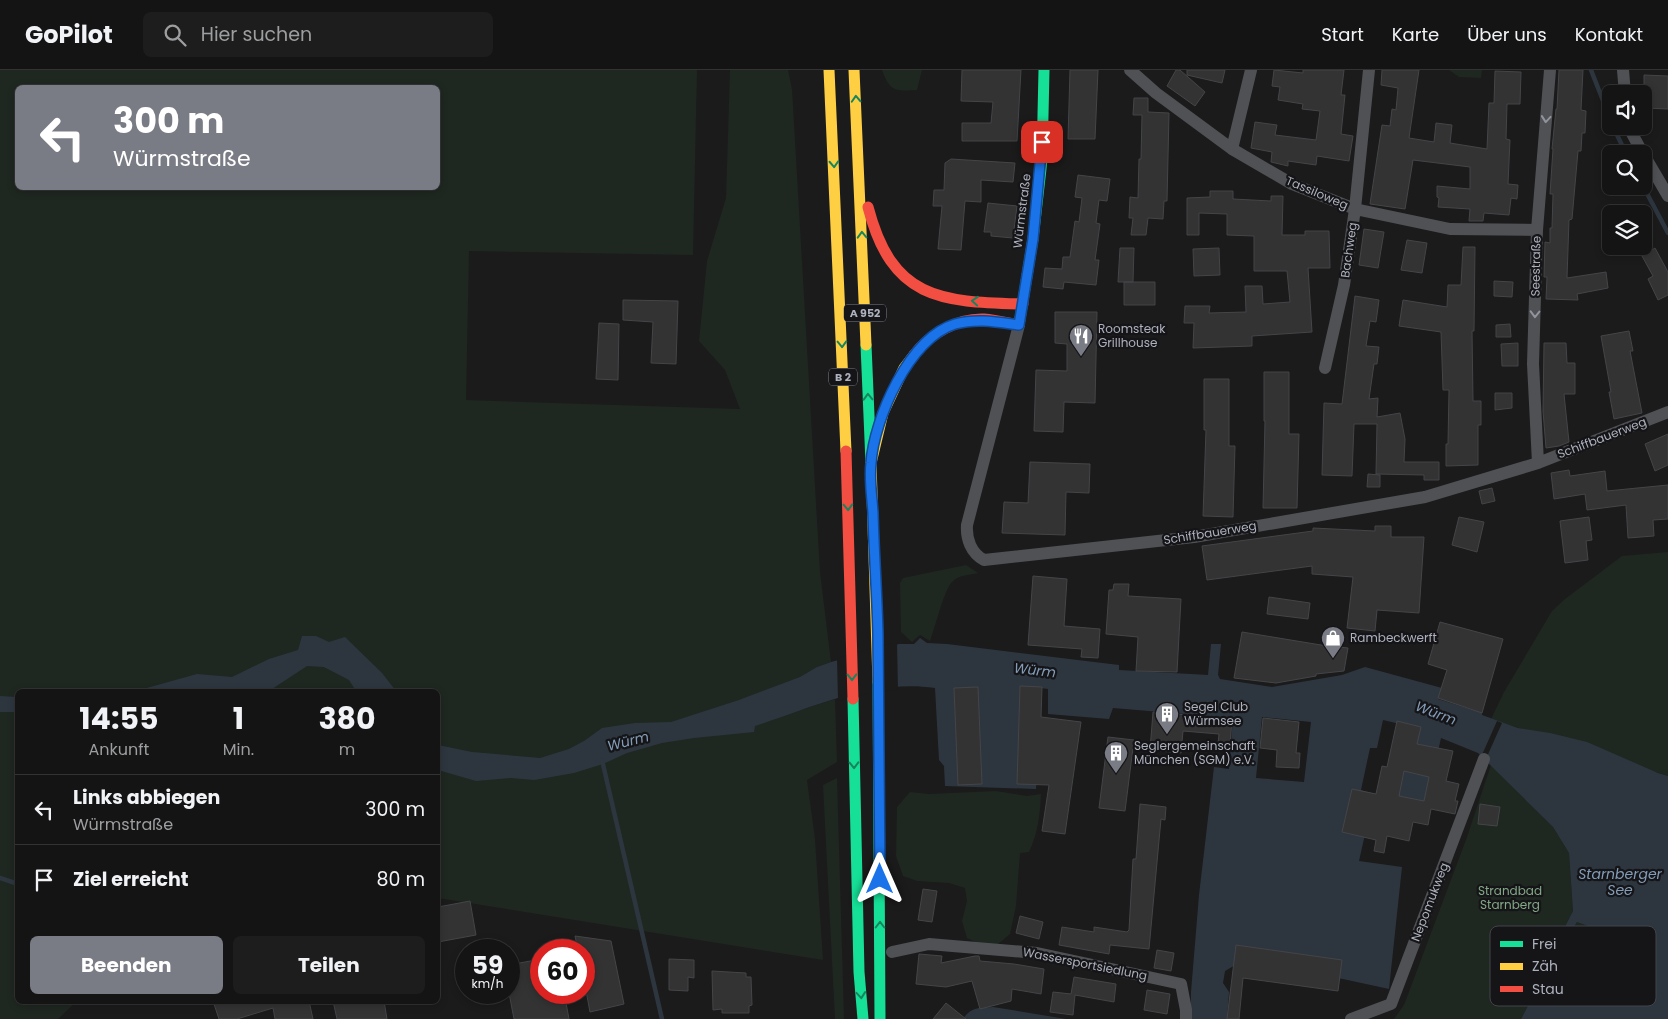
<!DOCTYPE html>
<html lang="de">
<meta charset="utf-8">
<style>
body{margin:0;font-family:Poppins,sans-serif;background:#1d1d1e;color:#f1f3f6;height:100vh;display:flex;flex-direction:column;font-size:19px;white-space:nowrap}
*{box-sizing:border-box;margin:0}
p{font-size:16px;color:#9d9ea0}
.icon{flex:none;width:28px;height:28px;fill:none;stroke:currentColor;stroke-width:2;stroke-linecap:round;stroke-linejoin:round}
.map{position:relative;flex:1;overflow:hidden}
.details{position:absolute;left:15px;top:619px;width:425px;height:315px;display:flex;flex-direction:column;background:#141415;border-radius:8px;box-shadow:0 2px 8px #0003,0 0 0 1px #333334}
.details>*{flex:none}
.banner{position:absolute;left:15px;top:15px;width:425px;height:105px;border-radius:8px;box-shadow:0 2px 8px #0003,0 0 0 1px #333334;background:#7a7c85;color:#fff;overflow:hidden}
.controls{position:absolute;left:1602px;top:15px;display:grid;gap:10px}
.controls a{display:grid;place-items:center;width:50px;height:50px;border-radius:8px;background:#141415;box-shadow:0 2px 8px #0003,0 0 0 1px #333334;font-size:25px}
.speed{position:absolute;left:455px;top:869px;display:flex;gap:10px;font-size:25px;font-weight:700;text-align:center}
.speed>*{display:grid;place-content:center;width:65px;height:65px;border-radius:50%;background:#141415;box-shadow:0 2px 8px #0003,0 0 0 1px #333334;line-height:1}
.speed small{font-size:12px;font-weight:400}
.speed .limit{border:8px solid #d22;background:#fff;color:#111}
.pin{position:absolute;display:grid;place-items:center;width:42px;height:42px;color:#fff;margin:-21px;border-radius:10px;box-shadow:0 2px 8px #0006}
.me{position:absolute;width:55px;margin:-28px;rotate:0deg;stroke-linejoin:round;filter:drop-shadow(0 0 4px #0008)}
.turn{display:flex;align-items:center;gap:18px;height:105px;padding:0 15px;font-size:22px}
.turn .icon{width:65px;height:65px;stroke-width:2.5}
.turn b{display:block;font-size:35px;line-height:42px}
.eta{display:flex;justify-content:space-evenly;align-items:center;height:85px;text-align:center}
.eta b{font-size:30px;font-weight:700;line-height:35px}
.primary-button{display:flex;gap:10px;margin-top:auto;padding:10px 15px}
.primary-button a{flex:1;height:58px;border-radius:8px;background:#7a7c85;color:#fff;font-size:20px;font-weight:700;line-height:58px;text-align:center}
.primary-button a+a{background:#1d1d1e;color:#f1f3f6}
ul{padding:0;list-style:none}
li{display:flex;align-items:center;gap:15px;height:70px;padding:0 15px;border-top:1px solid #333334}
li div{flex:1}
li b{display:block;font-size:19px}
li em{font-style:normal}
header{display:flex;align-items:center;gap:30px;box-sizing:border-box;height:70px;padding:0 25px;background:#141415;border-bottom:1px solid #333334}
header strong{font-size:24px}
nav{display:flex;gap:28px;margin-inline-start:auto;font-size:18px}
.search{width:350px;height:45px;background:#1d1d1e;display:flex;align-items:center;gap:12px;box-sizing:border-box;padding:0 18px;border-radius:8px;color:#9d9ea0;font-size:19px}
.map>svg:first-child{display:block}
.green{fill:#1f2721;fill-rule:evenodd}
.water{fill:#2d363f;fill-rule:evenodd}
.pier{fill:#1b1b1c}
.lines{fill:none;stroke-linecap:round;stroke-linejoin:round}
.stream{stroke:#2d363f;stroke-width:4.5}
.building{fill:#333334;stroke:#444548;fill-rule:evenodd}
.street{stroke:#4f5155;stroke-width:12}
.fast{stroke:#16e098;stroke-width:11}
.slow{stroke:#ffcf43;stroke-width:11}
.jam{stroke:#f24e42;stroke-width:11}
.oneway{stroke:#16855e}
.oneway2{stroke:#91949e}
.route-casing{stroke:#114b97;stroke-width:12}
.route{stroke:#1a73e8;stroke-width:9}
.labels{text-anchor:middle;stroke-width:4.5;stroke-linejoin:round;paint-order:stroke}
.shield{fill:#151518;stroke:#7f828c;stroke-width:1}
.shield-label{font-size:11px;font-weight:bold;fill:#adb1bd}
.street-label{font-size:12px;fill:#adb1bd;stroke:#151518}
.poi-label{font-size:12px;fill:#adb1bd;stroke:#151518;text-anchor:start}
.park-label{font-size:12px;fill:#83a887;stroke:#151518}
.water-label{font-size:14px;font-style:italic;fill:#839db9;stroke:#151518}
.key{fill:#151518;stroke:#43444a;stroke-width:1}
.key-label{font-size:14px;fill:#adb1bd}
</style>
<header>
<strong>GoPilot</strong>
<div class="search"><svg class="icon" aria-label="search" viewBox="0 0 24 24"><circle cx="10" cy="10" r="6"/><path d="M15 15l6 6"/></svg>Hier suchen</div>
<nav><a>Start</a><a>Karte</a><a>Über uns</a><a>Kontakt</a></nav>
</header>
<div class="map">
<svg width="1668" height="949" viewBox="0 0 1668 949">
<rect width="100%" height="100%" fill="#1b1b1c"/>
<!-- green -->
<path class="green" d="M0 0H697L693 185 469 181 466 330 740 339 725 300 699 271 707 191 726 128 730 0H788L792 19 820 502 831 592 817 597 801 640 835 629 837 692 807 710 815 769 823 890 438 828V621H18V931H77L58 949H0ZM18 18H438V118H18Z
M882 0H922L917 20C895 21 890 22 882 0Z
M1449 0H1482L1481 8 1459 7Z
M1668 482V706L1491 649 1504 622 1552 541 1565 529 1622 486Z
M966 495 978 503C970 505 958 505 952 512 944 520 935 558 930 571L920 565 912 572 901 562 900 513 903 508Z
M1491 695 1553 757 1569 783 1573 841 1555 876 1562 878 1577 852 1593 858 1598 884 1567 926 1552 918 1561 880 1555 878 1539 915 1521 949H1394L1404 935 1467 767Z
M837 708 844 949H835L823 715Z
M996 721 1027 726 1041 724C1040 745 1038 763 1029 782L1020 783 1016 836 1010 864 997 875H982L967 868 962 851 967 831 965 818 949 813 917 811 903 806 896 786 897 737 910 722 929 724Z"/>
<!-- water -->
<path class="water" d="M302 566H316L329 572 345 567 382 603 396 621H356L349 610 324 597 307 596 269 621H136L197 604 232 607 269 589 298 580Z
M920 568 927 573 947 574 1119 595V600L1208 605 1211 574H1221L1218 605 1220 609 1272 617 1342 605 1365 597 1442 618 1438 629 1482 643V645L1518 658 1550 663 1587 672 1658 703 1668 706V949H1521L1539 915 1555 878 1562 880 1552 918 1567 926 1598 884 1593 858 1577 852 1562 878 1555 876 1573 841 1569 783 1553 757 1478 683 1441 668 1432 708 1434 735 1384 723 1400 654 1383 650 1377 678H1370L1361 720 1374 724 1359 791 1402 797 1389 919 1343 909 1237 894 1225 901 1223 913 1229 922 1227 949H1191V922L1199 825 1214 697 1229 699 1233 648 1113 638 1109 649 1048 644V619L1041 618 1036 719 945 716 944 696 939 690 935 618C873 609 813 637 755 656L754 662 694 668 662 673 627 683 603 694 574 703 534 710 511 708 476 711 438 700V675L472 682 540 688 569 679 584 671 602 658 635 653 671 652 739 630 800 607 817 597 831 592 899 574H914ZM1262 647 1311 652 1304 712 1256 708Z
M0 626 17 627V642H0Z
M993 937 1066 949H963C971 937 979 938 993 937Z"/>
<!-- pier -->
<path class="pier" d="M897 572 898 620 875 622 838 631 837 588Z
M1497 651 1502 653 1485 691 1481 687Z"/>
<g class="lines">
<!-- stream -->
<path class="stream" d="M1591 0 1611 51
M1613 56 1626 84
M1643 116 1668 163
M602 690 662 949
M0 808 18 814"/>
</g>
<!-- building -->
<path class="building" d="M962 0H1021L1017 71H962V53H991L993 32 961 31Z
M1070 0H1098L1095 69H1068Z
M1176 0H1180L1205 22 1195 36 1167 16Z
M1187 0H1225L1222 13 1187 5Z
M1274 0 1303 3V0H1344L1341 25H1345L1341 64 1353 66 1349 91 1317 86 1316 95 1288 91V96L1271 92 1272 82 1251 78 1255 52 1277 55 1275 65 1316 70 1320 41 1302 39 1303 34 1278 30 1280 17 1272 16Z
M1382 0H1419L1409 68 1434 72 1436 53 1452 55 1450 73 1487 79 1489 33H1494L1495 1 1521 2 1520 34H1507L1506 69 1510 70 1508 114 1518 115 1517 129 1511 128 1509 145 1484 143 1483 151H1469L1470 139 1438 137 1439 128 1437 127V116L1470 119V97L1413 90 1405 139 1370 134 1382 55 1390 56 1392 39 1396 40 1398 18 1381 15Z
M1559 0H1583L1581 40 1586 41 1585 63H1582L1581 81H1578L1572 149 1569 150 1567 208 1606 202 1608 218 1577 224 1578 230 1546 229 1547 207H1544L1545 172 1550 173V158H1552L1553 124H1550L1553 79H1552L1556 39H1557Z
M1644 5 1668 6V39L1644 38Z
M1134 28H1148V42L1169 43 1167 131H1164L1163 149 1148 148 1146 165H1131L1133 148H1129L1130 127 1138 128 1139 89H1141L1142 45H1133Z
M951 89 1015 93 1013 112 981 110V132L965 131 961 180 938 179 942 136H933L934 120H944L945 93Z
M1078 105 1110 109 1107 131 1099 130 1096 153 1100 154 1095 190H1099L1096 215 1064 212 1063 219 1043 217 1045 198 1062 199 1063 187H1070L1075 151 1079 152 1082 128 1075 127Z
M1210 121H1233V129L1271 131V126H1283L1282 165H1305V161H1329L1330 198H1308L1312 262 1252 266V276L1193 278 1194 253H1184L1185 236H1210L1209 243 1246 242 1245 216H1262L1263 234 1290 232 1287 201H1254V166L1227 165V144L1199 143V165H1187V128L1210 127Z
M988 133 1017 136 1013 168 991 166V162H984Z
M1364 159 1384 162 1378 198 1359 195Z
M1407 170 1427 173 1422 203 1401 200Z
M1463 177H1475L1474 261H1472L1473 331H1481V355H1478V395L1446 396V374H1448L1449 320H1443L1441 262 1399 256 1403 230 1447 237 1448 215H1461Z
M1120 178H1134L1133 212H1118Z
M1219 178 1220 205 1194 206 1193 179Z
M1655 178 1668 202V225L1658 230 1648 209 1653 206 1642 186Z
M1494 211 1513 212 1512 227 1494 226Z
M1124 212H1155V235H1124Z
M1355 226 1379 230 1376 252 1370 251 1366 276 1379 277 1377 294H1374L1369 329 1378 328 1377 347 1400 343 1405 369 1404 392H1439V410H1424V405L1376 404 1377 354H1354L1352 406 1322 405 1324 333 1342 334Z
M623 230 678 231 676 294 651 293 653 252 623 250Z
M1055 242H1097L1095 333 1064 332 1063 362 1034 361 1036 300 1067 301V274L1055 273Z
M599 253 619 254 618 310 596 309Z
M1510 254 1511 267H1496V255Z
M1629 261 1633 281H1630L1642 343 1614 349 1609 322H1611L1601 266Z
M1518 273V296H1502L1501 274Z
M1544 273H1566L1567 293H1575V324H1564L1569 372 1559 376 1546 378 1543 341Z
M1264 302H1289V364H1299L1297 438H1263L1265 351H1264Z
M1204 309H1229V376H1235L1233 447 1203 446 1206 360H1204Z
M1495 323H1512V338L1495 340Z
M1668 364V395L1655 401 1645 374Z
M1030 392 1090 394 1089 423 1066 422 1065 465 1002 463 1004 432 1028 433Z
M1569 400 1570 406 1605 401 1607 421 1668 415V449L1653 450 1654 466 1628 468 1626 435 1587 440 1585 424 1554 429 1551 403Z
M1368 404 1380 405V417H1367Z
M1492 418 1495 431 1482 434 1479 421Z
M1459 447 1484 452 1477 482 1452 475Z
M1589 447 1592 470 1586 471 1588 490 1565 493 1560 451Z
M1375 456H1391V467H1424L1419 543 1377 540 1375 561 1347 558 1353 507 1312 504V496L1207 510 1202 476 1313 461V458L1375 461Z
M1033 506 1067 509 1064 556 1100 559 1098 588 1081 587 1082 579 1028 575Z
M1114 514H1129L1128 526 1181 529 1177 602 1136 601 1138 567 1106 564 1109 520H1113Z
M1269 527 1310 533 1308 549 1267 544Z
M1440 552 1503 569 1482 643 1438 628 1447 600 1428 594Z
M1242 562 1321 575 1348 578 1344 601 1316 604V606L1276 613 1234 608Z
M1020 616 1042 617 1041 647 1081 652 1065 764 1042 761 1049 715 1017 714Z
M978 617 982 714 958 715 954 618Z
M1153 642 1232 649 1230 675 1218 674 1219 664 1183 661 1181 683 1150 680Z
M1263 648 1299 652 1296 683H1300L1299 698 1276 697 1277 680 1260 678Z
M1397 651 1421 657 1417 674 1453 681 1446 711 1459 714 1455 731H1458L1455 744 1431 739 1428 755 1413 752 1409 771 1387 766 1384 783 1374 781 1376 770 1342 762 1352 719 1376 724 1382 696 1387 697ZM1404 701 1429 707 1424 731 1399 726Z
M1108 667 1134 670 1125 741 1099 738Z
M1140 734 1166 737 1165 750 1161 749 1149 879 1110 875 1109 884 1059 875 1062 857 1094 862V857L1127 862 1129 860 1133 789H1136Z
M1480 734 1500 737 1497 756 1478 754Z
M923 819 937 821 932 852 918 850Z
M470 831 476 865 438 872V837Z
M1020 846 1043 852 1039 869 1016 863Z
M575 866 611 871 624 934 590 942 584 910V880H578Z
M1236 875 1342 890 1338 921 1243 908 1239 949H1227Z
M1157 880 1174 883 1171 901 1154 898Z
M919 884 942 886 941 893 975 886H979L980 891 1014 894 1044 899 1041 924 1012 919 1011 931 980 939 972 911 946 917 916 914Z
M541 889V922H564L569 949H514L509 923V895Z
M669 889 694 890V908L688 907V921L669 920Z
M712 901 746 903V907H751L752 935 749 936V943H722V939L713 940Z
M1074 907 1116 914 1114 932 1075 925 1073 945 1050 942 1053 922 1071 924Z
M1147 920 1170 924 1167 944 1144 940Z
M213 931H309L313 949H275L273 938 237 949H219Z
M333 931H384L387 949H337Z
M946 933 966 949H933Z"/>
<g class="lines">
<!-- street -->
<path class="street" d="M1130 0 1156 23 1232 79 1292 114 1355 139 1450 159 1537 160
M1623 0 1625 24
M1628 56 1643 84
M1232 79 1251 0
M1644 85 1668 126
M1019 255 967 455C966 469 971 483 984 490L1194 467 1425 427 1538 393 1668 342
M1325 298 1344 215 1355 139 1369 0
M1538 393 1533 294 1537 160 1550 0
M892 882 929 874 1037 883 1181 914 1186 940V949
M1351 949 1391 934 1484 689"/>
<!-- fast -->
<path class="fast" d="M1019 255 1033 169 1042 90 1044 0
M866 275 871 393
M878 612 880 949
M853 629 859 902 863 949"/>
<!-- slow -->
<path class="slow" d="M829 0 846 381
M854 0 866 275
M878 612 871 393 883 343 904 298 914 285"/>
<!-- jam -->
<path class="jam" d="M868 137C892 229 939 232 1023 234
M914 285C929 264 958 248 984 249 996 250 1008 253 1019 255
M846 381 853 629"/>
</g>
<!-- one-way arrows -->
<defs><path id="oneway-chevron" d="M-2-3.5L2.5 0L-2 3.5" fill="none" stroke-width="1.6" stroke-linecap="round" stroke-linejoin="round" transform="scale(1.25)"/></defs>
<g class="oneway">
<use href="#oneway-chevron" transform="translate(856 29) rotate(-93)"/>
<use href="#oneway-chevron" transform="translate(834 94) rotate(87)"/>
<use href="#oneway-chevron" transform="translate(862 165) rotate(-92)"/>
<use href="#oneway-chevron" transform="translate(975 231) rotate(-176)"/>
<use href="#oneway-chevron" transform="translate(842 274) rotate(88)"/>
<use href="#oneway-chevron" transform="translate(868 327) rotate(-92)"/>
<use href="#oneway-chevron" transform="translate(848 437) rotate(88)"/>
<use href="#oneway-chevron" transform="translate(852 607) rotate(89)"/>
<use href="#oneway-chevron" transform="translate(854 695) rotate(89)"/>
<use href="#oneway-chevron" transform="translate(880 855) rotate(-90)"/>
<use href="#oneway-chevron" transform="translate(861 925) rotate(85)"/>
</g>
<g class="oneway2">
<use href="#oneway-chevron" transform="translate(1546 49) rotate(95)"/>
<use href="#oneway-chevron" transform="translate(1535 244) rotate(91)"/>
</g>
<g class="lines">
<!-- route casing -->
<g class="route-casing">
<path id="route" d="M880 809C879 727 879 645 878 564 877 523 874 483 873 443 872 427 869 409 871 393 874 349 909 268 955 254 977 248 997 252 1019 255L1033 169 1042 72"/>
</g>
<!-- route -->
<use href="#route" class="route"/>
</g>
<!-- icons -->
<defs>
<g id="restaurant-pin" transform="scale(1.25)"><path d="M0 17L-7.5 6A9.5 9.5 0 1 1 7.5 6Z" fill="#7a7c85" stroke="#151518"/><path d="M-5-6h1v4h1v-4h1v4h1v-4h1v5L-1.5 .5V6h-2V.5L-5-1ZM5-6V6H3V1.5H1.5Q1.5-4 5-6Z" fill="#fff"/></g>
<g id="shop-pin" transform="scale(1.25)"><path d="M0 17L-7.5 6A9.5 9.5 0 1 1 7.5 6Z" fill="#7a7c85" stroke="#151518"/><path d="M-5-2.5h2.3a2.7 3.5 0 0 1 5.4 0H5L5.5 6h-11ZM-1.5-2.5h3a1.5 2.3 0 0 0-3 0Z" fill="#fff"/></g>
<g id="building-pin" transform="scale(1.25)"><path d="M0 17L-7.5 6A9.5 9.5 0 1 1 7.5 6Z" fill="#7a7c85" stroke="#151518"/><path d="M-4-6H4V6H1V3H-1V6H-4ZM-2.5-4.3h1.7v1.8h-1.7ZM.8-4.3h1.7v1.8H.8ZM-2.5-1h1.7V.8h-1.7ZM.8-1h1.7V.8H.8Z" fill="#fff"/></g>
</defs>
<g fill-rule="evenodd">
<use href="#restaurant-pin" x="1081" y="266"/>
<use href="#shop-pin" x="1333" y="568"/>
<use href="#building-pin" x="1167" y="644"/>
<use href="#building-pin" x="1116" y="683"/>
</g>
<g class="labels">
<!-- shield labels -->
<g class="shield">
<rect x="844" y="234.5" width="42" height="17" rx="4"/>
<rect x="829" y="298.5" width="28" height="17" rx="4"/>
</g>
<g class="shield-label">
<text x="865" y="247">A 952</text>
<text x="843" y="311">B 2</text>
</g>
<!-- street labels -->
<g class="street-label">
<text transform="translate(1317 123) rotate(23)" y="4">Tassiloweg</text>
<text transform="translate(1022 141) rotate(-83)" y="4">Würmstraße</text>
<text transform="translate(1349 180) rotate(-82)" y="4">Bachweg</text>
<text transform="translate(1536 196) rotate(-89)" y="4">Seestraße</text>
<text transform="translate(1602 368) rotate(-21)" y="4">Schiffbauerweg</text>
<text transform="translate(1210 463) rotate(-9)" y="4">Schiffbauerweg</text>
<text transform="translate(1430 832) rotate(-69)" y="4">Nepomukweg</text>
<text transform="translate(1085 894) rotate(11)" y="4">Wassersportsiedlung</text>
</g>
<!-- poi labels -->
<g class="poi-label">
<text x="1098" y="263">Roomsteak<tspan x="1098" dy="14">Grillhouse</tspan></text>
<text x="1350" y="572">Rambeckwerft</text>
<text x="1184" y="641">Segel Club<tspan x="1184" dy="14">Würmsee</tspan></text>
<text x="1134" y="680">Seglergemeinschaft<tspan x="1134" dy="14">München (SGM) e.V.</tspan></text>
</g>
<!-- park labels -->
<g class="park-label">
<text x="1510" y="825">Strandbad<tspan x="1510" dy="14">Starnberg</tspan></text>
</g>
<!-- water labels -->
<g class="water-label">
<text transform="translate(1035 600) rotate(7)" y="5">Würm</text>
<text transform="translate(1436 643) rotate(21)" y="5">Würm</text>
<text transform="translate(628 671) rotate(-14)" y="5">Würm</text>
<text x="1620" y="809">Starnberger<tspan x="1620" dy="16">See</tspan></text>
</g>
</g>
<!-- legend -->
<rect x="1490" y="856" width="166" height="80" rx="8" class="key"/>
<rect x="1500" y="871" width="23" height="6" fill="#16e098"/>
<rect x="1500" y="893" width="23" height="7" fill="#ffcf43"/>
<rect x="1500" y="916" width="23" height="6" fill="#f24e42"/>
<g class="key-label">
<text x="1532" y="879">Frei</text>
<text x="1532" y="901">Zäh</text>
<text x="1532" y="924">Stau</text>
</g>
</svg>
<div class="controls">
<a><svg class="icon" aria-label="sound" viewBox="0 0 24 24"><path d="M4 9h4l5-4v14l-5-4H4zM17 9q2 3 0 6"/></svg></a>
<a><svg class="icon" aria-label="search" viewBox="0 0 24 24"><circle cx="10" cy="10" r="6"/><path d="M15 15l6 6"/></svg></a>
<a><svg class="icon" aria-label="layers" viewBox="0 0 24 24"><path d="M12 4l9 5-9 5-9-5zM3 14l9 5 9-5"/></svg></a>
</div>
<div class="speed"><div>59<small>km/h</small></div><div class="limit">60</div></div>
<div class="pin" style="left:1042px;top:72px;background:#d93025"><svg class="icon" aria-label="arrive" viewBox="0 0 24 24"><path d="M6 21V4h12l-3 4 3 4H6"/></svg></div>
<svg class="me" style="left:880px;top:809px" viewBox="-20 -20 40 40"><path d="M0-17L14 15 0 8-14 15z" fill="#1a73e8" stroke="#fff" stroke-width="4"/></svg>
<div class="banner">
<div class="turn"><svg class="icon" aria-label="left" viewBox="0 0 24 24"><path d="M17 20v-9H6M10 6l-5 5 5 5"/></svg><div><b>300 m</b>Würmstraße</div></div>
</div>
<section class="details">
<div class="eta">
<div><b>14:55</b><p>Ankunft</p></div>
<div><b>1</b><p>Min.</p></div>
<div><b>380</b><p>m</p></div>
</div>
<ul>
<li><svg class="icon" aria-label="left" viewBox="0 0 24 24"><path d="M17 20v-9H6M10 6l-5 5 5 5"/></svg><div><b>Links abbiegen</b><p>Würmstraße</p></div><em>300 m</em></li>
<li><svg class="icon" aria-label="arrive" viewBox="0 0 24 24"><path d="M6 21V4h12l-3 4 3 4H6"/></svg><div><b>Ziel erreicht</b></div><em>80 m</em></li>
</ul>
<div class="primary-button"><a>Beenden</a><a>Teilen</a></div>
</section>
</div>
